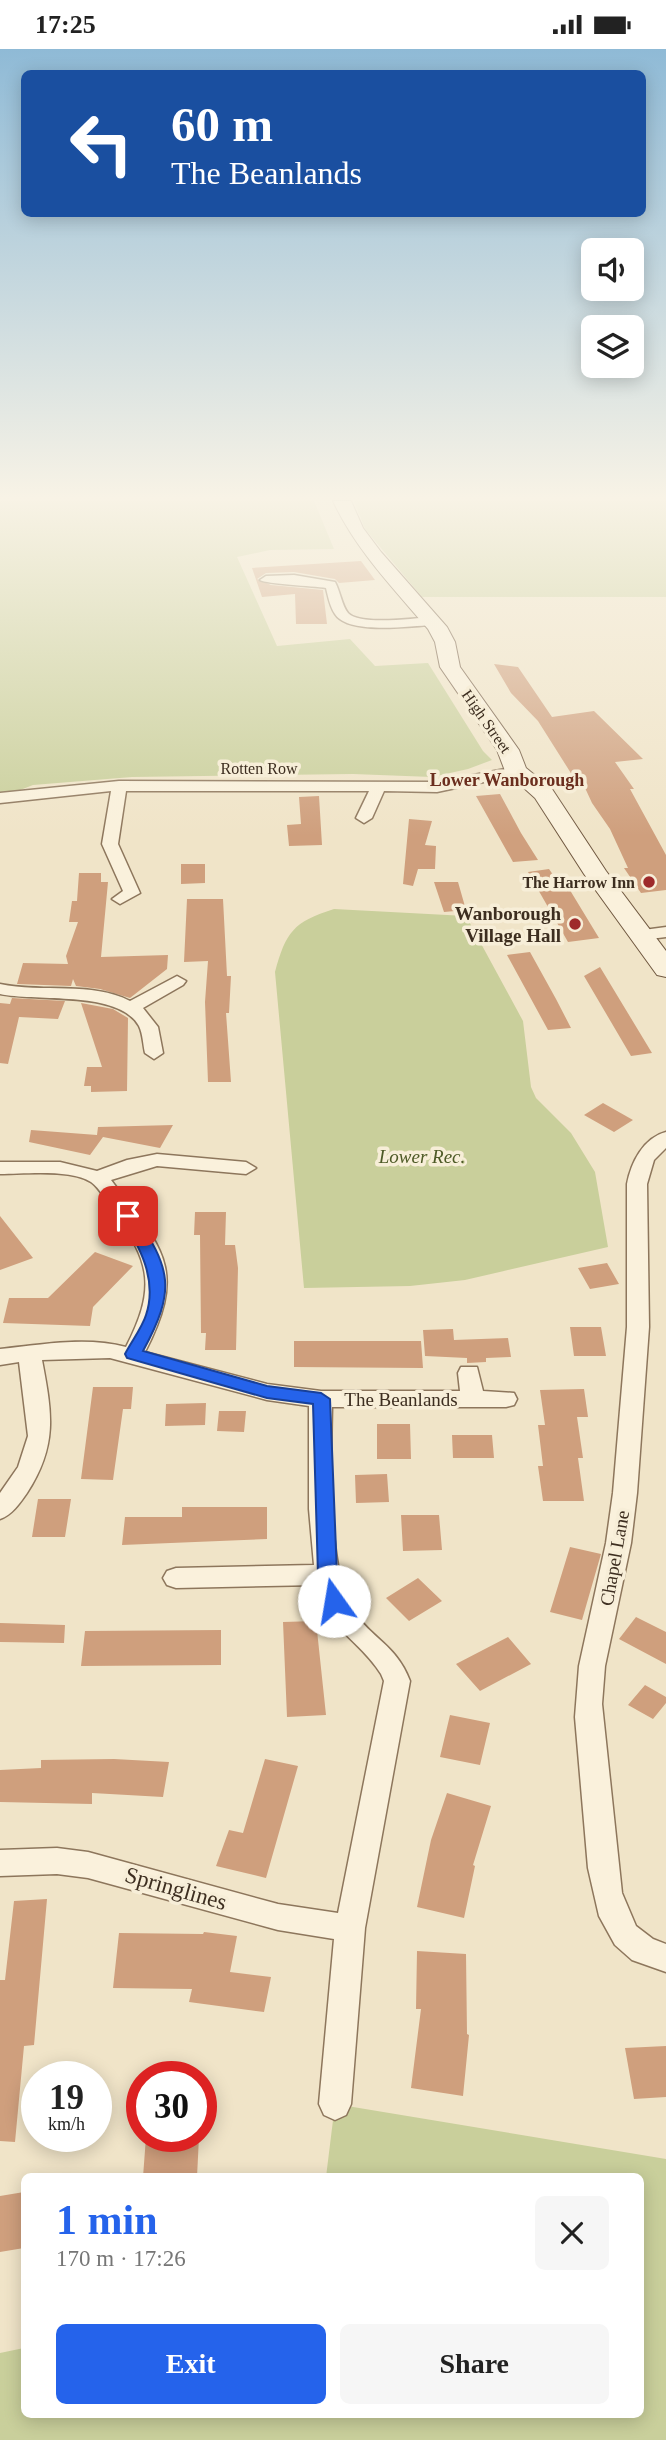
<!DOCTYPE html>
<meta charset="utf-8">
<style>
body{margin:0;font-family:"Times New Roman",serif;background:#f6f6f6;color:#222;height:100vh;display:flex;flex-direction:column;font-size:26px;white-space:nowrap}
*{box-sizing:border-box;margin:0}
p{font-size:23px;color:#767676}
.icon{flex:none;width:38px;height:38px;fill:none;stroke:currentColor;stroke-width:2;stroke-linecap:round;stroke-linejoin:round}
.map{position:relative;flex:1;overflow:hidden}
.drawer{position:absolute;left:21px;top:2124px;width:623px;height:245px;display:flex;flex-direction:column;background:#fff;border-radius:10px;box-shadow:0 4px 18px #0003}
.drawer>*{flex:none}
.hud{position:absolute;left:21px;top:21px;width:625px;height:147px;border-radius:10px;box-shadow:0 4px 18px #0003;background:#1a4fa0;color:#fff;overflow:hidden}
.controls{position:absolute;left:581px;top:189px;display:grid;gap:14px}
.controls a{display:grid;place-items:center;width:63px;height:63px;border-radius:10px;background:#fff;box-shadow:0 4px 18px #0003;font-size:35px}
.speed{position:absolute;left:21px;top:2012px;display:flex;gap:14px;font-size:35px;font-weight:700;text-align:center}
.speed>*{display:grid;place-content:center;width:91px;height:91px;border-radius:50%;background:#fff;box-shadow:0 4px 18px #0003;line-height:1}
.speed small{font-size:18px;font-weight:400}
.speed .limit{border:10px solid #d22;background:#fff;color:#111}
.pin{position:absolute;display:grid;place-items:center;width:60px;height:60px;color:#fff;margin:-30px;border-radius:14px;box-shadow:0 4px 10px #0006}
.me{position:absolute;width:77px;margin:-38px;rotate:347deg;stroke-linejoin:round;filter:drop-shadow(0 0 5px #0008)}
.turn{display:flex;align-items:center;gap:24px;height:147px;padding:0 35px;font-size:32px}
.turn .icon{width:91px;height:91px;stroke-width:2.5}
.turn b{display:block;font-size:49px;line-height:60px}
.round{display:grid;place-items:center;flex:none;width:74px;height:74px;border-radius:10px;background:#f6f6f6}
.headline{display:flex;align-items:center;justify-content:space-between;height:119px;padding:0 35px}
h1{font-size:42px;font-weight:700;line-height:52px;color:#2563eb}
.button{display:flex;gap:14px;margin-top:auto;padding:14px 35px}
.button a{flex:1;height:80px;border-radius:10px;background:#2563eb;color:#fff;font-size:28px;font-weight:700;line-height:80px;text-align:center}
.button a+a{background:#f6f6f6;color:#222}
.status{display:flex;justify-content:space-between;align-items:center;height:49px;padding:0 35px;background:#fff;direction:ltr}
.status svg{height:19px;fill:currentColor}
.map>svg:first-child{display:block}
.green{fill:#c9cf9b}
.building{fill:#cf9f7d}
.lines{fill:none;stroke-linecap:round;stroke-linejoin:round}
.street-casing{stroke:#8d765c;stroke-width:3}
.secondary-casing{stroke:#6f573f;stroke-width:2}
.street{fill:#faf1dc;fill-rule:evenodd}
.secondary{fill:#faf1dc;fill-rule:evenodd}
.route{fill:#2563eb;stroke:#184099;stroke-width:2}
.poi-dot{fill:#9e2a2b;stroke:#f7eed8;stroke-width:2.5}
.labels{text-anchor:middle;stroke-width:7;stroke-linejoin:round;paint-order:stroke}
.far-street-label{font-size:16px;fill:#3d2e20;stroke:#f7eed8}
.far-poi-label{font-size:16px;font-weight:bold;fill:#3d2e20;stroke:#f7eed8;text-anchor:end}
.far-neighbourhood-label{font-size:18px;font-weight:bold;fill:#6b2e1e;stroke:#f7eed8}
.poi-label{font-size:19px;font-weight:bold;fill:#3d2e20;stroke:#f7eed8;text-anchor:end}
.park-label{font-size:19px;font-style:italic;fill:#4d5a26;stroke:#f7eed8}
.street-label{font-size:19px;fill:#3d2e20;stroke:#f7eed8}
.near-street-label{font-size:23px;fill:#3d2e20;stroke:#f7eed8}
</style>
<div class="status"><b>17:25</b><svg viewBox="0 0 49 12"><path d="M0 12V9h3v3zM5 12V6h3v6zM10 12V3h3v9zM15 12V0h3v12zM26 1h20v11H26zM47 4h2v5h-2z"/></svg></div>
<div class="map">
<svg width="666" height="2391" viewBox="0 0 666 2391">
<rect width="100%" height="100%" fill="#f0e4c8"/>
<!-- green -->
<path class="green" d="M0 452H314L334 500 270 501 237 508 277 597 350 590 375 617 428 614 483 702 492 711 468 720 432 728 353 725 132 728 33 736 0 749Z
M354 452H666V548H422L365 480Z
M334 860 466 867 523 972 531 1038 536 1049 571 1084 595 1123 608 1198 465 1231 410 1237 304 1239 275 923C286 883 293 873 334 860Z
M335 2055 666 2110V2391H0V2304L24 2299V2366H640V2128H326Z"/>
<!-- building -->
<path class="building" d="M361 512 375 531 339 534 335 530 294 523 266 524 257 530 271 536 323 541 327 575H296L295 545 262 548 252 519Z
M494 615 518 618 552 668 594 662 643 710 615 713 634 740H630L666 806V841L641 844 624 819H628L610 780 592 754 580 728 574 729 538 672 511 644Z
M500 745 521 784 538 811 513 813 476 747Z
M319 747 322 796 289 797 287 776 301 775 299 748Z
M409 770 432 772 425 796 436 797 435 820H418L413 837 403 835Z
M181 815H205V834L181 835Z
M549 820 558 833H565L599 889 568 893 528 823Z
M79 824H101V833H108L101 908 168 906 167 920 130 949 100 940 76 937 73 930 71 937 17 935 23 914 68 915 66 907 78 873H69L72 852H77Z
M434 833H458L466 861 444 863Z
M187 850H223L227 927H231L229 964H226L231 1033H208L205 953 208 912 184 913Z
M530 903 556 950 571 979 548 981 507 906Z
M600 918 652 1004 631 1007 584 927Z
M12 949 65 952 58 970 19 968 8 1015 0 1014V954L10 955Z
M81 954 113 960 128 969 127 1042 91 1043V1037H84L87 1018H102Z
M603 1054 633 1071 614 1083 584 1066Z
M173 1076 160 1099 103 1088 90 1106 29 1093 31 1081 97 1086 98 1078Z
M195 1163H226L225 1196H235L238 1219 236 1301H205L206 1284H201L200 1186H194Z
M0 1167 33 1209 0 1221Z
M95 1203 133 1217 93 1258 90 1277 3 1274 9 1249H48Z
M607 1214 619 1235 590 1240 578 1219Z
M570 1278H601L606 1307H574Z
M453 1280 454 1291 508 1289 511 1308 486 1309V1313L467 1314V1309L425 1307 423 1281Z
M294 1292H421L423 1319 294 1318Z
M93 1338H133L131 1360H123L113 1431 81 1430Z
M584 1340 588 1368H577L583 1409H578L584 1452H543L538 1417H543L538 1376H545L540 1341Z
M206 1354 205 1376 165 1377 166 1355Z
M219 1362H246L244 1383 217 1382Z
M377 1375H410L411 1410H377Z
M452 1386H492L494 1409H453Z
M387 1425 389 1453 356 1454 355 1426Z
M38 1450H71L65 1488H32Z
M182 1458H267V1490L122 1496 125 1468H182Z
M401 1466H439L442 1501 403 1502Z
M570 1498 601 1505 582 1571 550 1563Z
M418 1529 442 1552 409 1572 386 1549Z
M636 1568 666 1583V1615L619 1590Z
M316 1572 326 1666 287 1668 283 1573Z
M0 1574 65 1576 64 1594 0 1593Z
M221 1581V1616L81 1617 85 1582Z
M508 1588 531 1615 480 1642 456 1615Z
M645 1636 666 1648V1654L653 1670 628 1656Z
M450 1666 490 1674 480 1716 440 1708Z
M114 1710 169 1713 163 1748 92 1744V1755L0 1753V1721L41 1719V1711Z
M265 1710 298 1717 266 1829 216 1817 229 1781 243 1784Z
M447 1744 491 1757 473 1816 475 1817 464 1869 417 1858 431 1791Z
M47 1850 34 1996 24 1997 15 2093 0 2092V1931H5L14 1852Z
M204 1883 237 1887 230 1923 271 1928 264 1963 189 1953 192 1940 113 1939 119 1884 203 1885Z
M417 1902 466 1905 467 1985 469 1986 463 2047 411 2039 421 1960H416Z
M666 1997V2048L634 2050 625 1999Z
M146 2088H199L197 2128H143Z
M24 2143V2199L0 2203V2147Z"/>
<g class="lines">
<!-- street casing -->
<g class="street-casing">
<path id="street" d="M294 526 335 533C340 542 342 557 348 564 360 577 415 569 432 568L439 572 432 576C410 577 348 586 335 565 330 558 328 547 326 539 313 537 266 535 260 531L266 527Z
M516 718 523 722 521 725 437 743 384 742 372 769 364 774 356 769 369 742H126L118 795 140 844 120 855 112 850 123 842 102 795 111 742 0 754V744L119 732 437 733Z
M666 878V888L642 891 633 886 636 882Z
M177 927 186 932 183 936 143 959 158 978 163 1004 154 1010 145 1004C143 996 143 985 139 977 119 941 37 953 0 945V935C42 944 92 932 130 952Z
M666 1083V1099L654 1111 647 1135 649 1278 637 1444 631 1494 605 1617 602 1655 622 1844 636 1877 653 1890 666 1895V1923L632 1911 615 1896 599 1867 588 1819 575 1668 579 1617 606 1494 613 1444 627 1278V1135C631 1114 643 1089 666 1083Z
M157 1105 246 1113 256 1119 246 1125 157 1117 111 1131C162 1199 188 1219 145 1303L267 1335 321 1342H460L458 1324 461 1318H477L483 1342 514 1344 517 1350 514 1356 506 1358H332C331 1407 327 1521 353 1561 371 1590 396 1595 410 1632L365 1879 351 2055 346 2066 335 2071 324 2066 319 2055 334 1890 278 1881 88 1829 57 1825 0 1827V1801L57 1799 88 1803 278 1855 338 1864 384 1632 381 1625C359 1590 328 1582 318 1536L176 1539 167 1536 163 1529 167 1522 176 1519 314 1516 309 1460V1357L267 1351 110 1309 42 1311C52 1364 58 1396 27 1444 20 1454 12 1466 0 1470V1444L18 1418 28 1387 19 1313 0 1316V1300C41 1296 85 1287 126 1298 155 1241 152 1214 114 1164 108 1155 100 1139 91 1133 71 1120 24 1125 0 1125V1113H60L97 1122 127 1111Z"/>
</g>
<!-- secondary casing -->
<g class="secondary-casing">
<path id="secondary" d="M333 452H351L363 479 381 503 447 578 455 593 460 618 519 701 526 719 552 740 606 822 666 902V928L657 926 584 825 535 749 505 722 497 701 440 618 435 593 428 580C393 539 356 501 333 452Z"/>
</g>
<!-- street -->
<use href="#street" class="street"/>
<!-- secondary -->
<use href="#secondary" class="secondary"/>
</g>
<!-- sky -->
<linearGradient id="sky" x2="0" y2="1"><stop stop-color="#8fbad6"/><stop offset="0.57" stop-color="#f8f3e6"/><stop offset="1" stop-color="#f8f3e6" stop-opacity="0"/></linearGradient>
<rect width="666" height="787" fill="url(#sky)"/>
<!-- route -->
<path class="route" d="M128 1162 133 1164C172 1220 176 1241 143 1302L267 1337 321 1344 330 1350 337 1526 344 1552 341 1558H328L318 1526 313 1355 267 1349 127 1309 125 1305C131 1293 142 1279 146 1266 158 1230 139 1196 120 1167Z"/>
<!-- markers -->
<g class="poi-dot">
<circle cx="649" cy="833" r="7"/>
<circle cx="575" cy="875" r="7"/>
</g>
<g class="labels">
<!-- far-street labels -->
<g class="far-street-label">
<text transform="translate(487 672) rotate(55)" y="6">High Street</text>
<text x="259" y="725">Rotten Row</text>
</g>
<!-- far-poi labels -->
<g class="far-poi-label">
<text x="635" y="839">The Harrow Inn</text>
</g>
<!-- far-neighbourhood labels -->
<g class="far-neighbourhood-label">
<text x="507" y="737">Lower Wanborough</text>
</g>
<!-- poi labels -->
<g class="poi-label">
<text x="561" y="871">Wanborough<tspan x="561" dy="22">Village Hall</tspan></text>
</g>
<!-- park labels -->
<g class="park-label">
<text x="422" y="1114">Lower Rec.</text>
</g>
<!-- street labels -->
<g class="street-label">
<text x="401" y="1357">The Beanlands</text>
<text transform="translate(614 1509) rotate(-80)" y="7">Chapel Lane</text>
</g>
<!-- near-street labels -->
<g class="near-street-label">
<text transform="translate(176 1839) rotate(16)" y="8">Springlines</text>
</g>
</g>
</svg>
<div class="controls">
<a><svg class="icon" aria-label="sound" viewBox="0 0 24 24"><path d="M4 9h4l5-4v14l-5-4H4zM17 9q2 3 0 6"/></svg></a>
<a><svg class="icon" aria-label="layers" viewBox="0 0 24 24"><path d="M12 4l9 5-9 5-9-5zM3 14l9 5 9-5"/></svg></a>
</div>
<div class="speed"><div>19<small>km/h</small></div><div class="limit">30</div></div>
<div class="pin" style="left:128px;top:1167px;background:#d93025"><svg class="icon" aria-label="arrive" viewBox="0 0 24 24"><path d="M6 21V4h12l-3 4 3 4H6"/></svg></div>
<svg class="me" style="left:334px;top:1552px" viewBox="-20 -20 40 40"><circle r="19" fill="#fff"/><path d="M0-13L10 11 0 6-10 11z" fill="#2563eb"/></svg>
<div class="hud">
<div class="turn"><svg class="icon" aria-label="left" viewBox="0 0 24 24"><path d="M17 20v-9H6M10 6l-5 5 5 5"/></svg><div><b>60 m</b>The Beanlands</div></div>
</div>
<section class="drawer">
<div class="headline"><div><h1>1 min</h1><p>170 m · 17:26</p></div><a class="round"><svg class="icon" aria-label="close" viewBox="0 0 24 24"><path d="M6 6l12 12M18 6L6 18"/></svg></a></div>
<div class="button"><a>Exit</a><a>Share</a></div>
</section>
</div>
